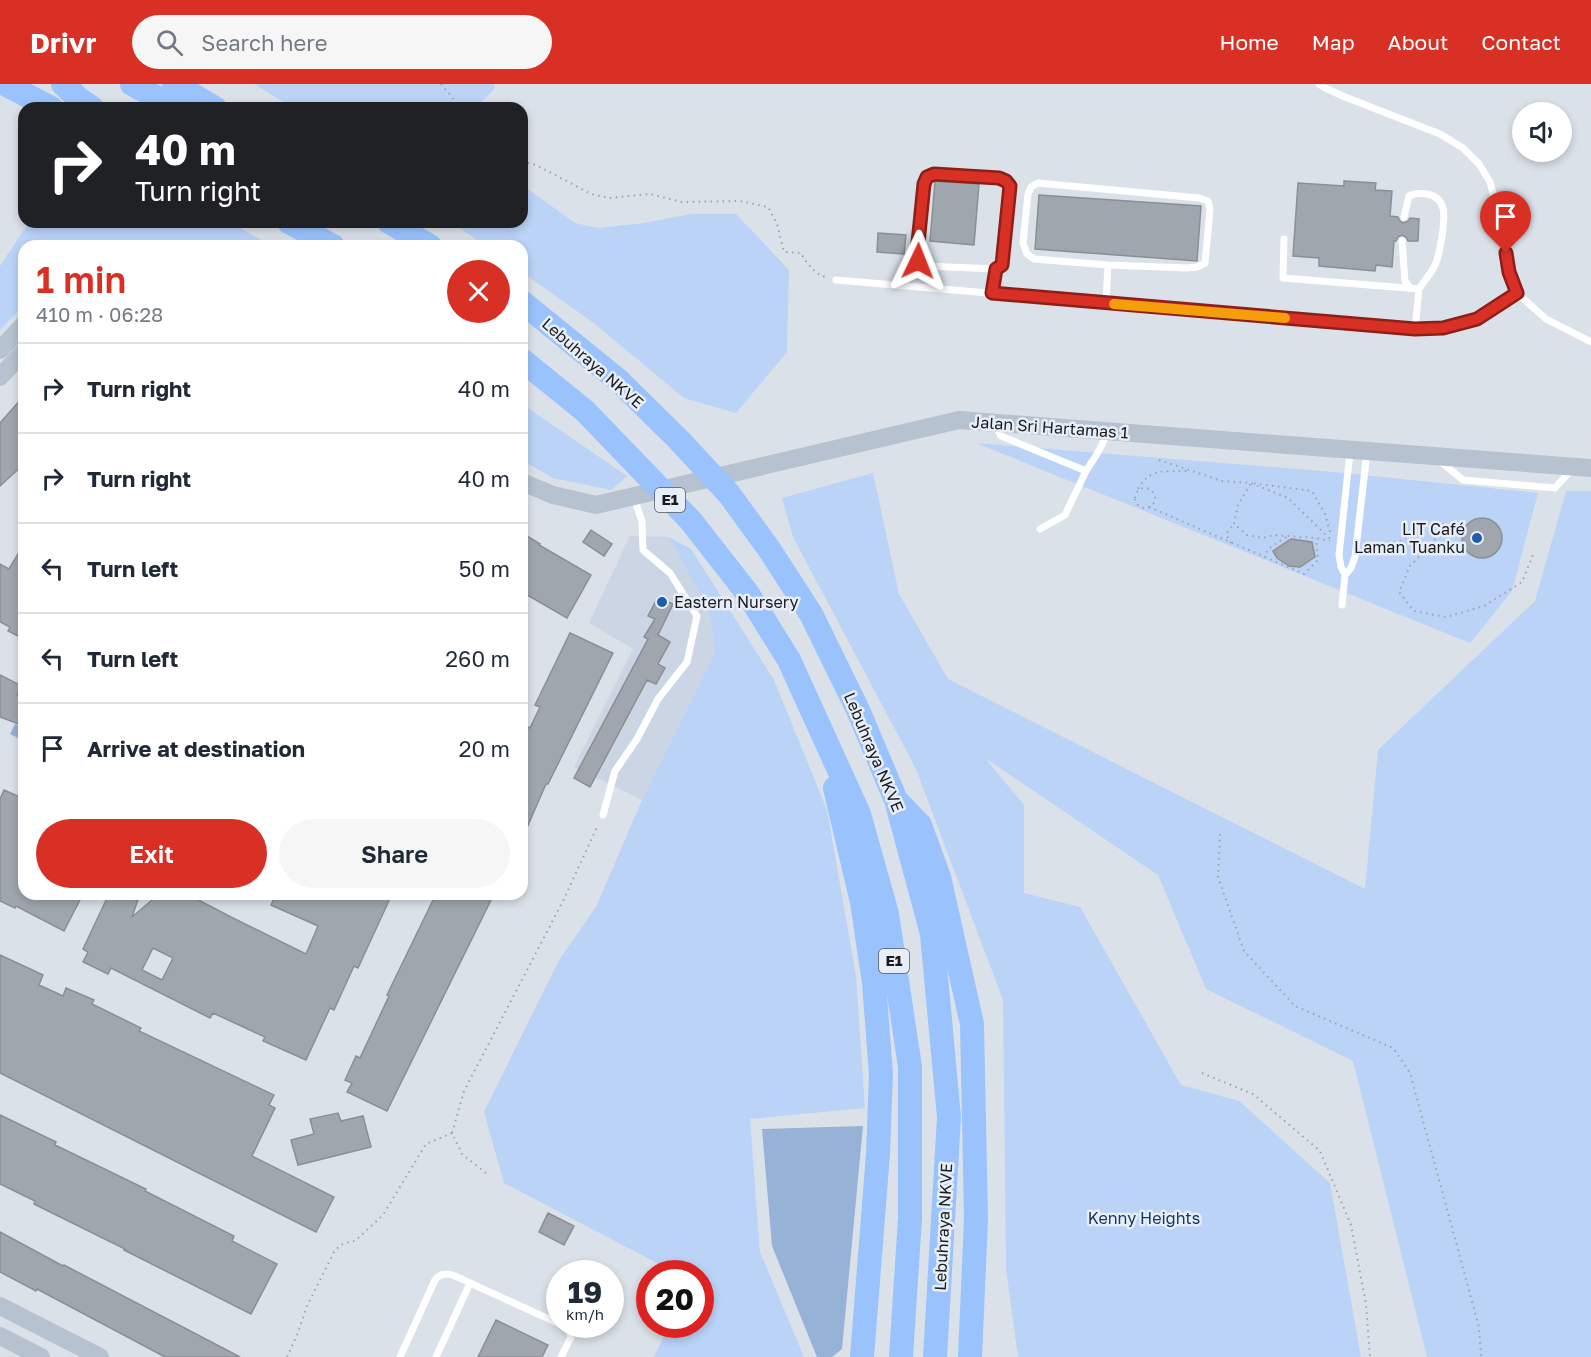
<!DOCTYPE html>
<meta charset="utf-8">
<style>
body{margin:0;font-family:"Golos Text",sans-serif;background:#f6f6f7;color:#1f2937;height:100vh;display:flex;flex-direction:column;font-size:22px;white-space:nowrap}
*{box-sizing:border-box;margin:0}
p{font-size:20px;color:#747a83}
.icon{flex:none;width:33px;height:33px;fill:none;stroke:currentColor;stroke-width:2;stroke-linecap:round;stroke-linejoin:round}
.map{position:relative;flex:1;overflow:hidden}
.sheet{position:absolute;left:18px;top:156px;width:510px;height:660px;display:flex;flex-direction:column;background:#fff;border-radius:18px;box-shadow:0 3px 9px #0003}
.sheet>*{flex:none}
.top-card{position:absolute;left:18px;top:18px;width:510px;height:126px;border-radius:18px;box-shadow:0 3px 9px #0003;background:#202124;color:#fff;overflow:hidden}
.controls{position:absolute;left:1512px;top:18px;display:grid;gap:12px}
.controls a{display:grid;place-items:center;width:60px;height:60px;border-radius:50%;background:#fff;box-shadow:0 3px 9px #0003;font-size:30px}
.speed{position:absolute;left:546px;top:1176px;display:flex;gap:12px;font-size:30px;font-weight:700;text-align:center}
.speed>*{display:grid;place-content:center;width:78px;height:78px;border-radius:50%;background:#fff;box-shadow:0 3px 9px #0003;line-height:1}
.speed small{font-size:15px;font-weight:400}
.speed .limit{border:9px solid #d22;background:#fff;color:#111}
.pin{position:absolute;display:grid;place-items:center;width:51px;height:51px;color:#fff;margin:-62px -26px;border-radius:50% 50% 50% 0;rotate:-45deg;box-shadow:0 0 6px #0007}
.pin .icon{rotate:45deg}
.me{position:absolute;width:66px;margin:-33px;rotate:2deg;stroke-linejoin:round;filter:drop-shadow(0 0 4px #0008)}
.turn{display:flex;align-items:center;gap:21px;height:126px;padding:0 18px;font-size:27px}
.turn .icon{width:78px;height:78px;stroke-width:2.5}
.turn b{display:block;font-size:42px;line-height:51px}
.round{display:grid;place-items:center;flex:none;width:63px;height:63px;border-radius:32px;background:#f6f6f7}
.headline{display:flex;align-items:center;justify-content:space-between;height:102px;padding:0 18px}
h1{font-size:36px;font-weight:600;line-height:45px;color:#d93025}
.button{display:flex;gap:12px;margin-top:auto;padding:12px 18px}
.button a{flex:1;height:69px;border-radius:36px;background:#d93025;color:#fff;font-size:24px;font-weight:600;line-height:69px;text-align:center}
.button a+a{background:#f6f6f7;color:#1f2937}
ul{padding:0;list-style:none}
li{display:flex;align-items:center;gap:18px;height:90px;padding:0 18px;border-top:2px solid #e0e1e3}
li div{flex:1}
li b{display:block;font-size:22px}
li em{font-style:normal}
header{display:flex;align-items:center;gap:36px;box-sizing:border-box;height:84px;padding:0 30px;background:#d93025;color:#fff}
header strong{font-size:28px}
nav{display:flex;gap:33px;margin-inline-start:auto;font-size:21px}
.search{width:420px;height:54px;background:#f6f6f7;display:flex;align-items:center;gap:15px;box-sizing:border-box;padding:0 21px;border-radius:33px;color:#747a83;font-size:22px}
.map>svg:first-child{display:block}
.built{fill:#cbd5e4}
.green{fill:#bad3f7}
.water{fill:#97b2d7}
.building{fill:#a0a6ae;stroke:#8a8f97;stroke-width:1.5;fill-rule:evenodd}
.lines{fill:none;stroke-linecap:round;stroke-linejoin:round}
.path{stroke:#9fa4aa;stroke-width:2;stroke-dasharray:1.5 4.5;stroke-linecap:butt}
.lane{stroke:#fff;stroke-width:7}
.secondary{stroke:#b7c2d0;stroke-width:18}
.highway{stroke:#9ac3fd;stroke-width:24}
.route-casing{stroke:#8d1f18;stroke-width:15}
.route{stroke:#d93025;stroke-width:10}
.slow{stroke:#f59e0b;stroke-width:10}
.poi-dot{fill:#1e5cad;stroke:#e8eef7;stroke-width:2}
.labels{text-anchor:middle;stroke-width:5;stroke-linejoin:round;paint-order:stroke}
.shield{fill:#e8eef7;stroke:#575a5f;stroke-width:1.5}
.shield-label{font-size:15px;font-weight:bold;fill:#191b1e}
.street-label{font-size:16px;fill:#191b1e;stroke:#e8eef7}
.poi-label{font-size:16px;fill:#191b1e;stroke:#e8eef7;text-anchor:end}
.park-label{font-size:16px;fill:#133766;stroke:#e8eef7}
</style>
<header>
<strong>Drivr</strong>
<div class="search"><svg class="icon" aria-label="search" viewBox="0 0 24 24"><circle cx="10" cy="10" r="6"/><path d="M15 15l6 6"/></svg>Search here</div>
<nav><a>Home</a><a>Map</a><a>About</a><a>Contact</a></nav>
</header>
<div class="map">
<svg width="1591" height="1273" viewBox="0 0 1591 1273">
<rect width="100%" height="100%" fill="#dbe1e9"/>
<!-- built -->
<path class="built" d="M630 452 669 453 709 527 715 568 642 716 574 683 633 565 589 539Z"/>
<!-- green -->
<path class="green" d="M254 0H494L495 4 476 24H293Z
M522 101 575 139 598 144 644 139 691 130H736L789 186 787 268 736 329 684 314 595 240 522 188V162H485L452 138H522Z
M29 138H230L271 162H154L143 159 127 162H24V221L0 246V182Z
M522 320 627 392 611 406 553 394 522 376Z
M976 359 1334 388 1538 409 1512 507 1470 559Z
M873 389 899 510 948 595 1365 805 1378 666 1535 517 1566 407H1591V1273H1427L1353 977 1206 905 1158 791 985 674 1024 721V809L1080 823 1181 1001 1239 1017 1330 1099 1361 1273H1018L1006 1184 1003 916 916 685 793 453 782 414Z
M669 453 691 465 774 596 827 726 856 892 865 1024 750 1035 760 1168 804 1273H654L669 1241 700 1240V1190L676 1189 504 1099 484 1028 559 876 596 823 642 716 715 568 709 527Z"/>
<!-- water -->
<path class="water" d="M15 640 24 644V657L10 650Z
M863 1042 842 1265 832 1273H817L772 1162 762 1045Z"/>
<!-- building -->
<path class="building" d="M935 97 979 100 974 161 930 157Z
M1344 97 1376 99 1375 106 1392 107 1390 132 1398 133 1400 137 1403 139 1408 137 1410 134 1419 135 1418 157H1408L1406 153 1402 151 1398 153 1396 157H1394L1392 183 1376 181 1375 187 1319 182V174L1293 172 1298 99 1344 102Z
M1039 111 1201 122 1197 177 1035 165Z
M878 149 906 151 904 170 877 168Z
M24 312V380L0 402V339Z
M1462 454a20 20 0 1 1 40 0a20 20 0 1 1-40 0Z
M591 446 612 460 604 472 583 458Z
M522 449 540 460 539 461 591 491 567 534 522 508Z
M1291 455 1312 458 1315 473 1300 483 1289 482 1277 474 1273 467Z
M24 460V555L8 547 10 543 0 538V480L9 485Z
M658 513 673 520 658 551 670 558 658 580 665 584 656 600 647 596 590 703 574 694 648 555 644 553 655 535 648 532Z
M570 549 613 569 548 700H546L522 755V640L530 644 540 623 535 621Z
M0 591 22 602 17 611 24 614V642L0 633Z
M4 706 24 715V810H83L64 847 16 822 15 824 0 817V715Z
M109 810H140L132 833 159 810H187L231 833 306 870 318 842 271 821 276 810H392L358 884 354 882 334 926 330 924 306 976 263 957 265 953 213 929 210 934 111 884 108 890 83 878 88 868 83 865ZM153 864 173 874 162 896 142 886Z
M436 810H494L387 1027 347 1008 352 999 345 996 356 972 360 974 389 912 387 911Z
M0 871 43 891 39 901 63 912 66 904 94 916 92 920 141 944 139 947 274 1011 269 1021 275 1024 252 1072 334 1113 316 1148 0 989Z
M338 1029 341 1037 363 1032 371 1063 298 1081 291 1056 314 1050 310 1035Z
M0 1031 56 1058 55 1061 146 1105 145 1107 234 1152 232 1157 277 1180 251 1230 124 1166 125 1165 34 1120 35 1117 0 1100Z
M548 1129 574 1142 564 1161 539 1148Z
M0 1148 63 1182 64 1181 240 1273H165L37 1205 36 1207 0 1188Z
M496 1236 548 1261 542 1273H478Z"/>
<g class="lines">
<!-- path -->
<path class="path" d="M441 0 461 24
M522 77 536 81 591 110 609 114 650 110 682 118 740 117 768 123 777 140 784 168 801 169C808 181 814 190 828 194
M1159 376 1222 397 1251 399 1288 414 1330 455
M1135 414a10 10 0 1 1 20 0a10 10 0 1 1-20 0Z
M1138 405C1150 383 1165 388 1188 387
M1149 423 1265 473
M1330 448 1325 430 1312 407 1251 399 1238 421 1234 440 1247 451 1262 454 1274 451 1316 454 1330 457
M1286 453 1268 465 1265 473 1304 490 1318 476 1316 454
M1231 459 1226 450 1234 440
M1376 459 1399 458 1425 440H1443V444L1429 463 1410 482 1399 508 1414 527 1446 533 1484 522 1522 498 1533 471
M1220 750 1218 793 1244 867 1295 922 1393 964 1410 989 1479 1243 1481 1273
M1202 989 1253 1010 1320 1067 1351 1141 1366 1220 1370 1273
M486 1089 462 1070 452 1049 464 1007 563 817 598 741
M287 1273 297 1251 307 1222 335 1166 344 1159 355 1157 383 1131 426 1060 452 1049"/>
<!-- lane -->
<path class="lane" d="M1319 0 1325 4 1345 13 1440 50 1463 64 1479 80 1490 98 1499 131 1509 188 1517 209 1546 235 1591 258
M1038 99 1199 114 1208 117 1210 125 1205 179 1197 183 1187 184 1108 181 1034 175 1027 170 1023 159 1028 110 1031 103Z
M1404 133 1409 112C1415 109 1420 109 1427 110 1449 114 1444 137 1442 153 1440 162 1439 173 1435 181 1431 190 1424 197 1419 205
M1284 155 1283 194 1419 205 1415 245
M1402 157 1405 197 1410 204
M836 196 1415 245 1443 244 1477 235 1517 209
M992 209 996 185 1002 181 1010 103 1006 97 999 94 934 91 927 93 924 100 917 169 918 177 925 182 996 185
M1106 219 1108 181
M995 341 1001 352 1086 387 1097 370 1108 349
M1440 377 1463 396 1555 404 1572 385
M1040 445 1065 431 1086 387
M1345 491 1351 484 1355 473 1367 368
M1342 521 1345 491 1341 483 1339 471 1350 368
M603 731 615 687 637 655 658 615 687 578 697 532 670 489 643 466 642 438 634 413
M560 1240 569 1247 571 1253 561 1273
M400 1273 435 1196C444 1183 458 1194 470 1199
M436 1273 470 1199 560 1240"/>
<!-- secondary -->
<path class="secondary" d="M0 266 24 240
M0 293 24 267
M522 398 553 411 596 421 959 336 1591 384
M0 1222 100 1273
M0 1252 41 1273"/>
<!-- highway -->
<path class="highway" d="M5 0 51 24
M63 0 78 14 92 24
M132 0 176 24
M174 0 215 24
M289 138 333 162
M389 138 430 162
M522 218 618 296 679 356 729 410 769 465 811 530 858 626 896 716 932 850 949 1033 935 1273
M522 276 585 327 691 437 748 510 789 576 859 730 887 830 910 983V1134L901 1273
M835 704 862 818 874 899 881 990 878 1070 862 1273
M898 718 920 741 939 793 972 940 976 1135 970 1273"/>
</g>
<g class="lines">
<!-- route casing -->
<g class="route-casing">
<path id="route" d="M918 177 917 169 924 100 927 93 934 90 999 94 1006 97 1010 102 1002 181 996 185 992 209 1415 245 1443 244 1477 235 1517 209 1509 188 1506 169"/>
</g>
<!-- route -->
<use href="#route" class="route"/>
<!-- slow -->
<path class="slow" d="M1114 220 1285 234"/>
</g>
<!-- markers -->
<g class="poi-dot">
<circle cx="1477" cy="454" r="6"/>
<circle cx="662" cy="518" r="6"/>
</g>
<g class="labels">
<!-- shield labels -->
<g class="shield">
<rect x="655" y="404" width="30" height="24" rx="4.5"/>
<rect x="879" y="865" width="30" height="24" rx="4.5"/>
</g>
<g class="shield-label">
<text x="670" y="421">E1</text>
<text x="894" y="882">E1</text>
</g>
<!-- street labels -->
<g class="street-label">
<text transform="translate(593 279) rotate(41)" y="6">Lebuhraya NKVE</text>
<text transform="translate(1050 343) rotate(4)" y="6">Jalan Sri Hartamas 1</text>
<text transform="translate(874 668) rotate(67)" y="6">Lebuhraya NKVE</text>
<text transform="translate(943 1143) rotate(-87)" y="6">Lebuhraya NKVE</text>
</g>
<!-- poi labels -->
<g class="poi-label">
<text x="1465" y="451">LIT Café<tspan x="1465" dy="18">Laman Tuanku</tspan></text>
<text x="674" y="524" text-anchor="start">Eastern Nursery</text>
</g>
<!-- park labels -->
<g class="park-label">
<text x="1144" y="1140">Kenny Heights</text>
</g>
</g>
</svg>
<div class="controls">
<a><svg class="icon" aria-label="sound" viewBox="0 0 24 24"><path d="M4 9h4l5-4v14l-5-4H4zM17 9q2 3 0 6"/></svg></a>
</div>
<div class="speed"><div>19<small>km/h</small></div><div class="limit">20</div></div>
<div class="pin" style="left:1506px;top:169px;background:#d93025"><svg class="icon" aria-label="arrive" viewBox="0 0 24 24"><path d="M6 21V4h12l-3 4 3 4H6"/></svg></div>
<svg class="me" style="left:918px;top:177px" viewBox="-20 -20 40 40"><path d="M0-17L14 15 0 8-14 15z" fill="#d93025" stroke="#fff" stroke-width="4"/></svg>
<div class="top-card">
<div class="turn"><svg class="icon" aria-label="right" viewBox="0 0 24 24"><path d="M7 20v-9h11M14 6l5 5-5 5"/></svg><div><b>40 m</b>Turn right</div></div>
</div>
<section class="sheet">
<div class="headline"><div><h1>1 min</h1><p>410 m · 06:28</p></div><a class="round" style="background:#d93025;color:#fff"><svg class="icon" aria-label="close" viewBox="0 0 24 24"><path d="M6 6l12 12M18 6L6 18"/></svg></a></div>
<ul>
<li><svg class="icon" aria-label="right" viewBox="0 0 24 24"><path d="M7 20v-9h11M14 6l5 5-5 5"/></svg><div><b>Turn right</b></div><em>40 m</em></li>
<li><svg class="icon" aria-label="right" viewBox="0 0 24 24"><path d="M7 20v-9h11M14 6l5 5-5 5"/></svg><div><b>Turn right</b></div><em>40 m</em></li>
<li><svg class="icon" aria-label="left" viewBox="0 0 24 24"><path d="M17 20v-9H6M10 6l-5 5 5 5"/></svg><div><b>Turn left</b></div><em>50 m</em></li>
<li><svg class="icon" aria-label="left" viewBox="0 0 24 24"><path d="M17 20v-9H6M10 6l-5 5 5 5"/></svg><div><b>Turn left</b></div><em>260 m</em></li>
<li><svg class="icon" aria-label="arrive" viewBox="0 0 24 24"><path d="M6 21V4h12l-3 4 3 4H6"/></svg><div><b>Arrive at destination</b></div><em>20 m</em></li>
</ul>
<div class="button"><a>Exit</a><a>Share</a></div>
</section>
</div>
